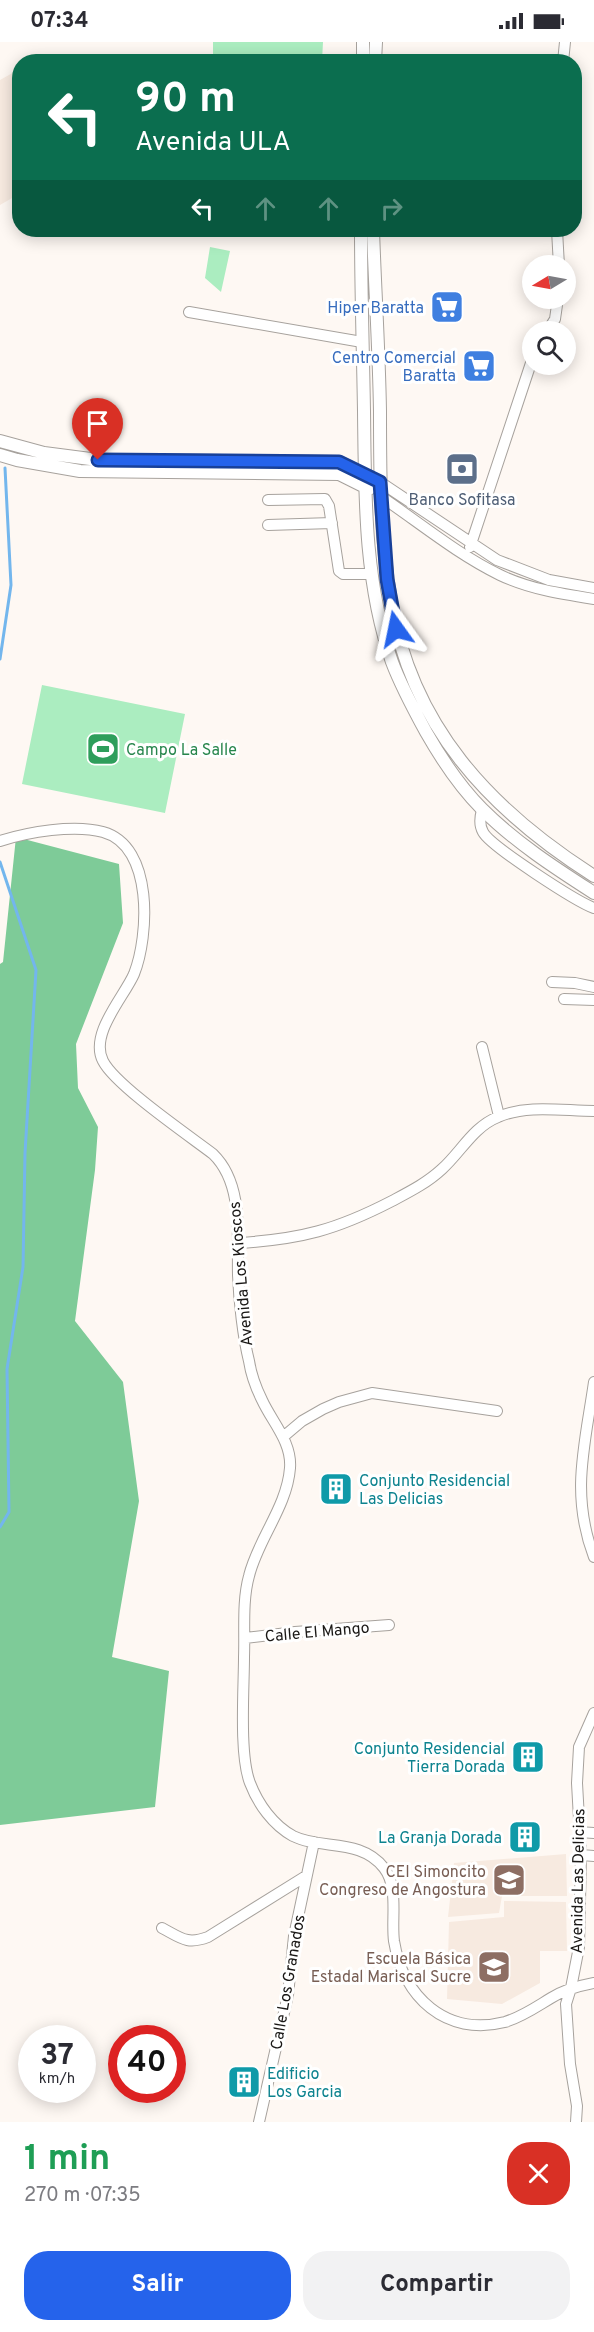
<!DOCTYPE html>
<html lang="es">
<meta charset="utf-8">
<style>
body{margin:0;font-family:Overpass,sans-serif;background:#f2f2f3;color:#2b2b33;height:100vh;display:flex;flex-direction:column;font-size:22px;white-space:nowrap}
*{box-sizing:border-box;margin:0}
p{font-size:20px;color:#7c7c81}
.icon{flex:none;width:33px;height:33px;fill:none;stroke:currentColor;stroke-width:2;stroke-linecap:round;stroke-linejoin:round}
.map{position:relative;height:2080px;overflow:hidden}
.details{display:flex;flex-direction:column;background:#fff;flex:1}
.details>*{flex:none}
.top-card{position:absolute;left:12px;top:12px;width:570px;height:183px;border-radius:24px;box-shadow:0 3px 15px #0003;background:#0b6e4f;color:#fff;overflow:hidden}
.needle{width:39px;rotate:260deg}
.fabs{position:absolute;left:522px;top:213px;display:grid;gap:12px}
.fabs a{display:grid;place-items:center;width:54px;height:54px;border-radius:50%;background:#fff;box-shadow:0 3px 15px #0003;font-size:30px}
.speed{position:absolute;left:18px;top:1983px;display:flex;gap:12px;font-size:30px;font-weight:700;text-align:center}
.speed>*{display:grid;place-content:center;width:78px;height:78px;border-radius:50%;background:#fff;box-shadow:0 3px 15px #0003;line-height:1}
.speed small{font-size:15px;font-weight:400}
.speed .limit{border:9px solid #d22;background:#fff;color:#111}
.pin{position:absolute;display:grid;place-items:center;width:51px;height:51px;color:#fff;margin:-62px -26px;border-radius:50% 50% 50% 0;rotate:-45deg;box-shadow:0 0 6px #0007}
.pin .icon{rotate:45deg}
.me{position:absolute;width:66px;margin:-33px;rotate:348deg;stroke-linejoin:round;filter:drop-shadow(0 0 4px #0008)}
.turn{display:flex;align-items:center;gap:21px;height:126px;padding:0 24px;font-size:27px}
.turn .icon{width:78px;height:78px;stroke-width:2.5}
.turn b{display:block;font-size:42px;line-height:51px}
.lanes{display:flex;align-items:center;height:57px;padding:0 24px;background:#0003;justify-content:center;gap:30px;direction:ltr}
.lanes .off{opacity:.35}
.round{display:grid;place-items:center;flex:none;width:63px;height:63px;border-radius:24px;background:#f2f2f3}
.overview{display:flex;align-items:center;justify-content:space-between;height:102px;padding:0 24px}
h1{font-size:36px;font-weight:700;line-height:45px;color:#1e9e55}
.primary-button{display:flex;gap:12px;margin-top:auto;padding:12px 24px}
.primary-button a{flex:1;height:69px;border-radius:24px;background:#2563eb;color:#fff;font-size:24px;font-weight:700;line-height:69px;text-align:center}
.primary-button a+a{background:#f2f2f3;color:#2b2b33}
.status{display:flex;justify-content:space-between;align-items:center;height:42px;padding:0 30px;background:#fff;direction:ltr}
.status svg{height:16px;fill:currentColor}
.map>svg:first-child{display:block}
.built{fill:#f7eae0}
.green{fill:#abedc0}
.forest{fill:#7ecb98}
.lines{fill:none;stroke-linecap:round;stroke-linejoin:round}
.stream{stroke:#73b6ed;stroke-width:3}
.minor-casing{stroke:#a7a29d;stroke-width:12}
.tertiary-casing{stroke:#a7a29d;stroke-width:14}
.minor{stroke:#fff;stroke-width:10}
.tertiary{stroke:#fff;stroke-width:12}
.route-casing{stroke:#184099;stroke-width:15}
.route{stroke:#2563eb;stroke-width:10}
.labels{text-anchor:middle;stroke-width:6;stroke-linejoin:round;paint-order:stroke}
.shop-label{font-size:16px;fill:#366cbe;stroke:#fff;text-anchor:end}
.service-label{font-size:16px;fill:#4e5e75;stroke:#fff}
.leisure-label{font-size:16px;fill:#27864d;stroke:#fff;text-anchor:start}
.street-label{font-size:16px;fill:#1a1816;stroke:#fff}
.culture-label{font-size:16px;fill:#0d838f;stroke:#fff;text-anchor:start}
.education-label{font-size:16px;fill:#785e54;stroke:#fff;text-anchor:end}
</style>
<div class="status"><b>07:34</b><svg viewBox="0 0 49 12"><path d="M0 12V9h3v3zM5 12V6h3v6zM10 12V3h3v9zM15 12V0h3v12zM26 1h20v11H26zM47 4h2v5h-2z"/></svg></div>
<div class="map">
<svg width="594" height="2080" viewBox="0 0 594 2080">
<rect width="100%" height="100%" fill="#fef8f3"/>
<!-- built -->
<path class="built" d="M16 29 20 36 19 152 0 163V38Z
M566 1812 567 1854H502L499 1871 448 1875 454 1821Z
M504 1859 566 1860 567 1909H540V1941L502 1962 447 1957 449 1880 504 1875Z"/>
<!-- green -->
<path class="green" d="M213 0H323L322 19H213Z
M210 205 230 209 221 250 205 236Z
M42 643 185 672 165 771 22 742Z"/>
<!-- forest -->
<path class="forest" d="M16 795 119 822 123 881 76 1002 78 1046 98 1085 95 1128 75 1279 123 1340 139 1459 112 1615 169 1629 155 1765 0 1783V922L3 920Z"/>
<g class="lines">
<!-- stream -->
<path class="stream" d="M0 617 11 543 5 426
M0 820 36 928 25 1111 23 1225 7 1327 9 1470 0 1485"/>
<!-- minor casing -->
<g class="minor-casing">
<path id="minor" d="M563 20 565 0
M557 188 559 224
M189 270 362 300
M547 290 555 277 558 256
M380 440 497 518 549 538 594 546
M380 454C420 481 457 512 500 533 529 547 562 552 594 557
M268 458 325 457 329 464 339 529 343 532H372
M268 483 332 481
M470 505 532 318
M482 768C480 775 479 783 483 790 490 804 577 860 594 866
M0 799C28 790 74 782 103 790 154 804 149 894 134 932 124 955 89 992 103 1019 115 1043 188 1093 213 1112 244 1142 237 1194 238 1233 239 1259 243 1295 249 1319 251 1332 256 1346 262 1358 272 1380 292 1400 290 1426 287 1465 258 1497 249 1534 242 1559 245 1589 244 1615 244 1646 239 1713 250 1741 258 1762 273 1783 293 1794 321 1808 361 1796 384 1826 399 1845 391 1877 394 1899 403 1955 446 1995 505 1980 522 1975 536 1965 551 1956 564 1948 578 1944 594 1941
M552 940 575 941 594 945
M564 957 594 958
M482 1005 499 1074
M239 1201C301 1197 336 1188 392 1159 409 1150 427 1141 442 1127 461 1110 473 1085 498 1075 527 1062 564 1069 594 1069
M594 1340C585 1403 570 1452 594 1515
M283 1395 302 1379 323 1367 339 1360 372 1351 497 1369
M245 1596 295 1590 389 1583
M579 1790 594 1791
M581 1813 594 1814
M162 1886C181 1896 187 1903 208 1895L306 1834
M259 2080 288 1953 294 1894 314 1800
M576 2080 577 2064 570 2022 566 1962 571 1946 579 1905 581 1813 577 1741 579 1705 594 1671"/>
</g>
<!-- tertiary casing -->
<g class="tertiary-casing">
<path id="tertiary" d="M363 20V0
M375 20 376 0
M361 188C361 248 363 309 364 369 365 453 364 540 392 620 401 644 414 668 426 690 442 718 459 744 482 767 515 800 555 826 594 851
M373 188C375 248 379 308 380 369 380 432 380 496 391 559 411 684 490 768 594 834
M0 399 44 411 98 418 339 420 368 434
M0 413 17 418 80 429 339 432 369 447"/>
</g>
<!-- minor -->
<use href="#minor" class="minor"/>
<!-- tertiary -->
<use href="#tertiary" class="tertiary"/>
</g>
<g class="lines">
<!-- route casing -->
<g class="route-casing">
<path id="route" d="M98 418 339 420 380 440 387 537 396 587"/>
</g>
<!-- route -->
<use href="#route" class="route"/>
</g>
<!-- icons -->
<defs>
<g id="supermarket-square" transform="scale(1.725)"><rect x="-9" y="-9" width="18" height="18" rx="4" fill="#3f7fe0" stroke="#fff"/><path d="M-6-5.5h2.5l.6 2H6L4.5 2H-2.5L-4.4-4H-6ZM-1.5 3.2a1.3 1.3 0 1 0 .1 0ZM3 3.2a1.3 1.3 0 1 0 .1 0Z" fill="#fff"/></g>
<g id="bank-square" transform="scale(1.725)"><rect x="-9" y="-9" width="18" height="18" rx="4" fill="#5c6f8a" stroke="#fff"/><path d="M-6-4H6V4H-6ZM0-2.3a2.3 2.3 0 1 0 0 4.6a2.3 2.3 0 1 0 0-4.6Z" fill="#fff"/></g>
<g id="stadium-square" transform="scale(1.725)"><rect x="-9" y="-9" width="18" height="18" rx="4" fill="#2e9e5b" stroke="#fff"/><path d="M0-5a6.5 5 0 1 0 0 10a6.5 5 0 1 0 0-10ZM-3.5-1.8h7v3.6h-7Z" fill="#fff"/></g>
<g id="building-square" transform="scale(1.725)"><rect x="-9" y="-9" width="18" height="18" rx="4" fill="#0f9aa8" stroke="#fff"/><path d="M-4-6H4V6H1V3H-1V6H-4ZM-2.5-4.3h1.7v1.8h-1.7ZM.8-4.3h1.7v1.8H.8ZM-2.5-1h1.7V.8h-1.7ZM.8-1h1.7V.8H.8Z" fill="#fff"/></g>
<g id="school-square" transform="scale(1.725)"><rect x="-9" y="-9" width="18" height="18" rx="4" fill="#8d6e63" stroke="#fff"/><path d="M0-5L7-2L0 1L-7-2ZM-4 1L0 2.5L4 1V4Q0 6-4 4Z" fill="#fff"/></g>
</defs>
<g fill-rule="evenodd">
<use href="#supermarket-square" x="447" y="265"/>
<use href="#supermarket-square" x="479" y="324"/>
<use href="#bank-square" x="462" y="427"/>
<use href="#stadium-square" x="103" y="707"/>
<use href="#building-square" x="336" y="1447"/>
<use href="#building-square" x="528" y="1715"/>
<use href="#building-square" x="525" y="1795"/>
<use href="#school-square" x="509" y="1838"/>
<use href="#school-square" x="494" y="1925"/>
<use href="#building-square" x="244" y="2040"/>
</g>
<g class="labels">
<!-- shop labels -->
<g class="shop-label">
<text x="424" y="271">Hiper Baratta</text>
<text x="456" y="321">Centro Comercial<tspan x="456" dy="18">Baratta</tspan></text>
</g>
<!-- service labels -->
<g class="service-label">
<text x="462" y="463">Banco Sofitasa</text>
</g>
<!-- leisure labels -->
<g class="leisure-label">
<text x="126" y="713">Campo La Salle</text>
</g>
<!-- street labels -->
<g class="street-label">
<text transform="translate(240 1232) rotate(-95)" y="6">Avenida Los Kioscos</text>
<text transform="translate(317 1589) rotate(-5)" y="6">Calle El Mango</text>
<text transform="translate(577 1839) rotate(-89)" y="6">Avenida Las Delicias</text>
<text transform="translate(287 1940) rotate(-80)" y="6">Calle Los Granados</text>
</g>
<!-- culture labels -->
<g class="culture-label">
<text x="359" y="1444">Conjunto Residencial<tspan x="359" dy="18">Las Delicias</tspan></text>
<text x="505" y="1712" text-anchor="end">Conjunto Residencial<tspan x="505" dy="18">Tierra Dorada</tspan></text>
<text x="502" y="1801" text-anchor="end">La Granja Dorada</text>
<text x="267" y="2037">Edificio<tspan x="267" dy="18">Los Garcia</tspan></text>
</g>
<!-- education labels -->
<g class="education-label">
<text x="486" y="1835">CEI Simoncito<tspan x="486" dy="18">Congreso de Angostura</tspan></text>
<text x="471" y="1922">Escuela Básica<tspan x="471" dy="18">Estadal Mariscal Sucre</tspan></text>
</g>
</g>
</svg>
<div class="fabs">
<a><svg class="needle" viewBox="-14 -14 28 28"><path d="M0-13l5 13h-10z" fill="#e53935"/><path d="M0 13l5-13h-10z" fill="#7c7c81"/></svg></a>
<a><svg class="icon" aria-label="search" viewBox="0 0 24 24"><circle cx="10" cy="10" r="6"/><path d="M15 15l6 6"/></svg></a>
</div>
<div class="speed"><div>37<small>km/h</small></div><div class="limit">40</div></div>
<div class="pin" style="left:98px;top:418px;background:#d93025"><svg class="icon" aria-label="arrive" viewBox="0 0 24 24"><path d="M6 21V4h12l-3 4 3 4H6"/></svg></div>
<svg class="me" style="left:396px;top:587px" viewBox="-20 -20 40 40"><path d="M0-17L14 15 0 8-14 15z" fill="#2563eb" stroke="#fff" stroke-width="4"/></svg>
<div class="top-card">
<div class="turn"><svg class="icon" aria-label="left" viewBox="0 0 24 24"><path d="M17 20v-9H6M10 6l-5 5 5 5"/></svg><div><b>90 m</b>Avenida ULA</div></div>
<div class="lanes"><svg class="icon" aria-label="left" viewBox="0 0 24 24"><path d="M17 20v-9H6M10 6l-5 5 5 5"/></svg><svg class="icon off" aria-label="ahead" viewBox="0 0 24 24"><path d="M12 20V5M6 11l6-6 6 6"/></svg><svg class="icon off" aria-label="ahead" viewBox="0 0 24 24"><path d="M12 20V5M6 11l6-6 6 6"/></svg><svg class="icon off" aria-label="right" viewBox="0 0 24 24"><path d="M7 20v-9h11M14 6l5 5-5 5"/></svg></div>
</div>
</div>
<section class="details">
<div class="overview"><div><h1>1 min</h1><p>270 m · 07:35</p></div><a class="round" style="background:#d93025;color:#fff"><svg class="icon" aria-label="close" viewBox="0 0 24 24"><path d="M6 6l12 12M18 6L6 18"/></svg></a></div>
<div class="primary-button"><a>Salir</a><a>Compartir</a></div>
</section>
